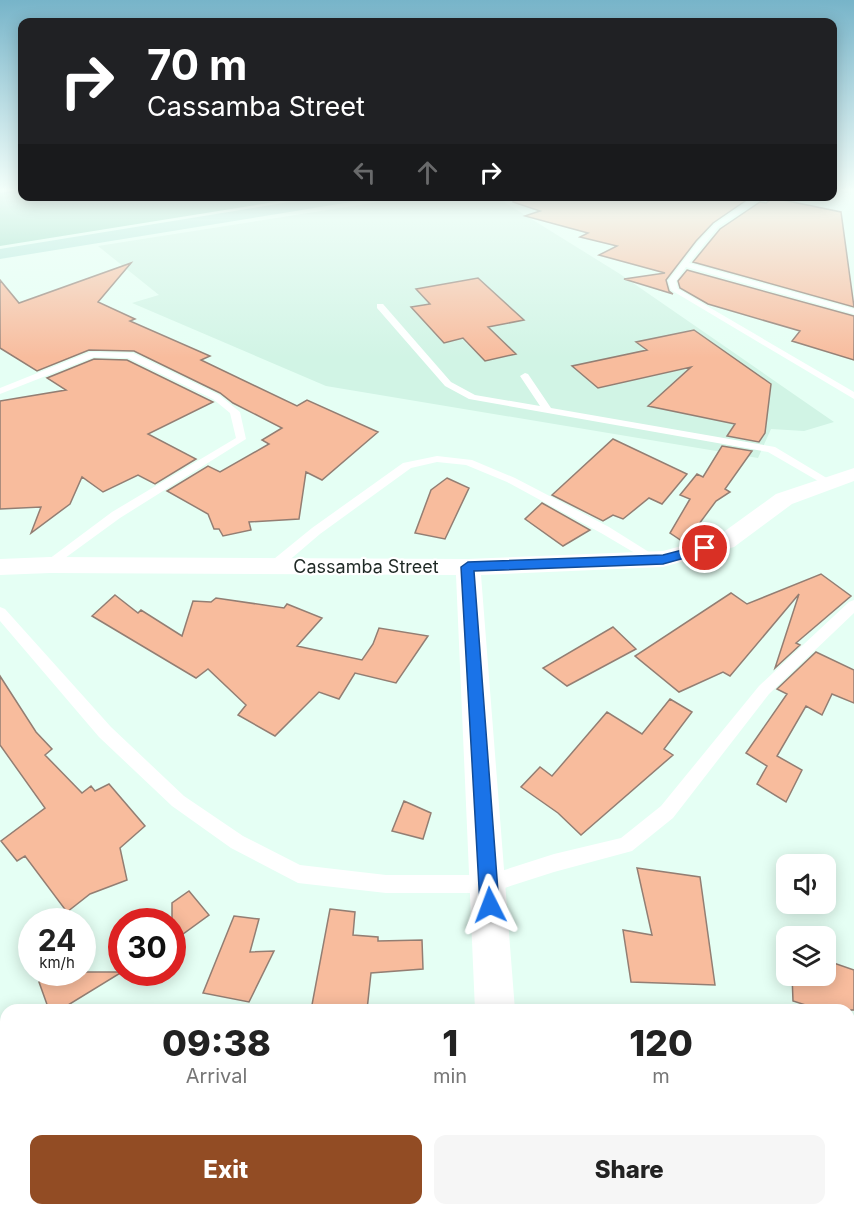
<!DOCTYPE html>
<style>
body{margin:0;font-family:Inter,sans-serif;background:#f6f6f6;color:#222;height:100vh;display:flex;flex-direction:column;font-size:22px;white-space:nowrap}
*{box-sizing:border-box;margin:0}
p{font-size:20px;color:#767676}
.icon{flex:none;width:33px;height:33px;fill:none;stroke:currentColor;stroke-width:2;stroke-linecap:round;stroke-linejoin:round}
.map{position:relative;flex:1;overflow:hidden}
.details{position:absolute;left:0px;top:1004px;width:855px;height:212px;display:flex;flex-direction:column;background:#fff;border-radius:18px 18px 0 0;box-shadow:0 3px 15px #0003}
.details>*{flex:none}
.banner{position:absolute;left:18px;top:18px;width:819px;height:183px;border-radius:12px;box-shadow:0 3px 15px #0003;background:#202124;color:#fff;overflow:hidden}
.tools{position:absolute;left:776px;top:854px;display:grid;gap:12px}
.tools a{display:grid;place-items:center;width:60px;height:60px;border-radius:12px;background:#fff;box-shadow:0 3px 15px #0003;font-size:30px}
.speed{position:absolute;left:18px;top:908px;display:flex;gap:12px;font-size:30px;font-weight:700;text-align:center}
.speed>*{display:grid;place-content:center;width:78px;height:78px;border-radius:50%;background:#fff;box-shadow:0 3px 15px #0003;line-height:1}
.speed small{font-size:15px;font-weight:400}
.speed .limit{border:9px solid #d22;background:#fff;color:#111}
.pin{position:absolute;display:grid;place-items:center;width:51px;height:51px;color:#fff;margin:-26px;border:3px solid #fff;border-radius:50%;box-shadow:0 2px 6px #0007}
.me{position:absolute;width:66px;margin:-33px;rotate:357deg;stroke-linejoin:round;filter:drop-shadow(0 0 4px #0008)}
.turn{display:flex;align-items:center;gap:21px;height:126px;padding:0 30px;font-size:27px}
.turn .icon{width:78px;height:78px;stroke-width:2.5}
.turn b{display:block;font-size:42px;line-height:51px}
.lanes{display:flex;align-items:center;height:57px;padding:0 30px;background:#0003;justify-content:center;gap:30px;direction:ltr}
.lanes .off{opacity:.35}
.eta{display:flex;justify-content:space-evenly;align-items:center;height:102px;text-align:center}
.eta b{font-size:36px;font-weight:800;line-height:42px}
.cta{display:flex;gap:12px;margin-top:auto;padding:12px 30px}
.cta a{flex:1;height:69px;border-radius:12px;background:#924c24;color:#fff;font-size:24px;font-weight:800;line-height:69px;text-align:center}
.cta a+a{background:#f6f6f6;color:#222}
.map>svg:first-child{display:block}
.built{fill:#d1f4e5}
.green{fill:#99dbc2}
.building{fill:#f8bc9d;stroke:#937e73;stroke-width:1.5}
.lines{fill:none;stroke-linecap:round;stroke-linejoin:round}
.lane{fill:#fff;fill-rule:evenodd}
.street{fill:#fff;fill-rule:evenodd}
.secondary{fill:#b3e7db;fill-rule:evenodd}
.route{fill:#1a73e8;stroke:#114b97;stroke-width:1.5}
.labels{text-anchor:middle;stroke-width:4.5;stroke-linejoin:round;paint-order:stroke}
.street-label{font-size:18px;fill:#1e2824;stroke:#fff}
</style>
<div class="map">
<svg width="854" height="1214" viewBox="0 0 854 1214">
<rect width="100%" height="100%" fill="#e5fff4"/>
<!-- built -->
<path class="built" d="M410 197H496L620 274 834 422 804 431 771 429 758 458 326 386 132 303 159 295 98 246Z"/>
<!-- green -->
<path class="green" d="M22 189V196L306 197 0 246V193Z"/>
<!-- building -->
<path class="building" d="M513 196H740L748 199 713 223 696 241 666 280 669 291 673 294 624 279 665 273 599 255 617 246 580 237 588 233 525 216 540 211 513 202Z
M773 198 841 212 854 307 693 262 720 229 760 202 766 203Z
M131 263 98 302 135 319 130 321 210 356 201 360 297 406 307 400 378 432 322 480 306 472 299 519 249 522 251 530 223 536 219 529H214L208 514 167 491 208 466 220 472 269 444 262 440 282 428 233 403 220 393 134 351 89 350 37 371 0 348V280L19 303Z
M687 270 854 316V360L792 341 800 331 708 304 680 288 678 281Z
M478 278 524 320 488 327 516 354 485 361 463 338 444 343 411 307 430 304 416 289Z
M694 330 771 384 765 433 759 442 727 436 735 424 648 406 691 367 598 388 572 366 647 350 636 342Z
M94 359 127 360 213 402 148 434 196 459 155 484 138 475 103 492 82 477 70 504 31 533 41 507 0 509V401L66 390 47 378Z
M613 439 687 474 662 504 649 498 623 519 613 515 603 521 552 495Z
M722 446 752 451 725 489 730 492 716 501 685 543 670 533 690 499 680 495 697 474 703 477Z
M447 478 469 488 445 539 415 533 431 490Z
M542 503 590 530 563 546 525 519Z
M821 574 851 596 796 643 800 645 775 668 799 594 730 676 723 672 679 692 635 656 731 593 747 604Z
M115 595 138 613 141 610 182 636 193 601 211 602 216 598 284 608 287 604 322 618 297 646 362 660 373 644 379 628 428 636 396 683 355 673 339 699 319 692 275 736 238 715 246 705 208 669 196 678 92 616Z
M613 627 636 649 567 686 543 668Z
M816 652 854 670V703L832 694 822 715 806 706 777 756 802 770 786 802 757 784 767 766 746 753 787 694 777 689Z
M0 676 36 732 52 749 45 755 82 793 91 786 95 791 109 784 145 826 120 848 127 880 90 894 67 912 25 856 17 861 1 841 45 808 0 745Z
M670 699 692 712 664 749 673 755 581 835 558 813 521 787 540 767 552 776 607 712 642 734Z
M404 801 431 813 423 839 392 831Z
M637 868 700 877 715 985 631 982 623 930 652 935Z
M189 891 209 915 172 942V903Z
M330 909 355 912 353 935 378 937V941L422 940 423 969 371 973 367 1010H311Z
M234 916 259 919 250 952 274 951 249 1002 203 993Z
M825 960 854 970V1010H821L793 1001 792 975H825Z
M56 972H122L60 1010H49L39 982Z"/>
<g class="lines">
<!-- lane -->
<path class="lane" d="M756 196H764L718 227 689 263 854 309V314L686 267 676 281 678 289 854 392V399L671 290 668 281 698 242 714 225Z
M377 304H383L451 382 475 395 540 406 520 376 525 373 528 374 551 408 775 447 835 483 833 485H825L768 452 469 399 445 386 377 308Z
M90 352 133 353 219 395 240 412 246 439 120 518 50 569 44 565 45 562 112 512 236 438 230 413 213 399 128 358 94 357 0 394V388Z
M437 456 472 460 515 478 609 527 660 559 658 562H650L601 533 507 482 466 465 437 462 411 468 320 534 279 569H269L268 566 269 563 312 528 403 463Z
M854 600V613L769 694 673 818 632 851 554 872 489 893H386L298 883 231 848 172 806 99 737 0 621V607L5 609 111 727 184 796 243 836 300 865 386 875H489L554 854 621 838 661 806 759 686 849 602Z"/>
<!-- street -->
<path class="street" d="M854 468V481L792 504 734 547 663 567 481 575 515 1010H475L456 575 50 573 0 575V559L50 557 468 559 663 551 718 536 776 494Z
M481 1209H527L528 1214H482Z"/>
<!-- secondary -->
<path class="secondary" d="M326 196H364L357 201 0 259V249Z"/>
</g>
<!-- sky -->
<linearGradient id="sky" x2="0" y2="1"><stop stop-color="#77b4c9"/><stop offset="0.53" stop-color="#f3fffa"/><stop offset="1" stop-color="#f3fffa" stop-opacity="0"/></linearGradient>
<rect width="854" height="358" fill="url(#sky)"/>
<!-- route -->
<path class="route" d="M705 544 711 548 710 551 663 564 474 571 499 905 496 911 490 914 483 911 480 905 461 567 468 562 663 555Z"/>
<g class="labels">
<!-- street labels -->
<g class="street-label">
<text x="366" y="573">Cassamba Street</text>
</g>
</g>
</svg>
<div class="tools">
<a><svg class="icon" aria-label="sound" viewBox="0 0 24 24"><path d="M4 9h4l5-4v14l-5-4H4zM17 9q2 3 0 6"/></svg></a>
<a><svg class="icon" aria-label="layers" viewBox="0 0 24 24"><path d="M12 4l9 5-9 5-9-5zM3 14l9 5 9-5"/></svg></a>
</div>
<div class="speed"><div>24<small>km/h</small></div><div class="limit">30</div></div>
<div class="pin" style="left:705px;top:548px;background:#d93025"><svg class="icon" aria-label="arrive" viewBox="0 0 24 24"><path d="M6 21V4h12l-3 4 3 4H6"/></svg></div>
<svg class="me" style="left:490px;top:905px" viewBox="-20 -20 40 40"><path d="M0-17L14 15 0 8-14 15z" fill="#1a73e8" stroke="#fff" stroke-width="4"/></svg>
<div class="banner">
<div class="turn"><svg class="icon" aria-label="right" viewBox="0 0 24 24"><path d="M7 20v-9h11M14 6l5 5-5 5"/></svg><div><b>70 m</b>Cassamba Street</div></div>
<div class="lanes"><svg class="icon off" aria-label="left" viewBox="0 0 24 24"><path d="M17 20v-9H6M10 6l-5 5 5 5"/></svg><svg class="icon off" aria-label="ahead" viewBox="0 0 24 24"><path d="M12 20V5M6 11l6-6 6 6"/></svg><svg class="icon" aria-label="right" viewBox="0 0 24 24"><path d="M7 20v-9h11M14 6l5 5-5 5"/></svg></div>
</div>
<section class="details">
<div class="eta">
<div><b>09:38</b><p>Arrival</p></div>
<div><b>1</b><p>min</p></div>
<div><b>120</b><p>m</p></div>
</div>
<div class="cta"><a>Exit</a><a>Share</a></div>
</section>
</div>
